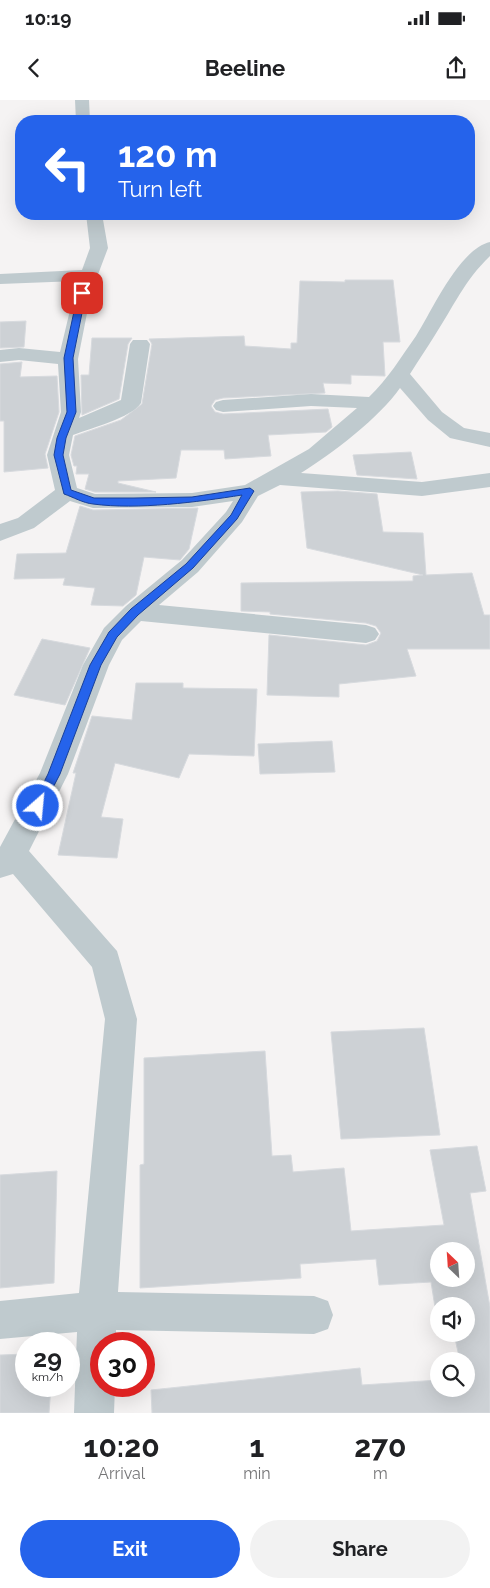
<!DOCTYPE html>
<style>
body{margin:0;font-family:Raleway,sans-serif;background:#f2f2f2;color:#202124;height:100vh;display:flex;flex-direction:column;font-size:19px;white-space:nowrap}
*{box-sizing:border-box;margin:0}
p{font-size:16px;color:#757577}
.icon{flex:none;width:28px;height:28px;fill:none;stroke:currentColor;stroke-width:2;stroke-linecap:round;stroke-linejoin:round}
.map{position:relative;height:1313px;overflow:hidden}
.sheet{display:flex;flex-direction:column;background:#fff;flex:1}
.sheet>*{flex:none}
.banner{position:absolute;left:15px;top:15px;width:460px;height:105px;border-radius:20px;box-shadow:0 5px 20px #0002;background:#2563eb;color:#fff;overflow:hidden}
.needle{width:32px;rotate:335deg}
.tools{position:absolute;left:430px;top:1142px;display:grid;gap:10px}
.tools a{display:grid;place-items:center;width:45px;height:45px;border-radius:50%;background:#fff;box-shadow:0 5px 20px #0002;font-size:25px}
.speed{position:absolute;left:15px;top:1232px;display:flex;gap:10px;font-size:25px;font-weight:700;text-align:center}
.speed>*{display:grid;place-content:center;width:65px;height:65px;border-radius:50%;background:#fff;box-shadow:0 5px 20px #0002;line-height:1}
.speed small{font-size:12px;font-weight:400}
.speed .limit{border:8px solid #d22;background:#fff;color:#111}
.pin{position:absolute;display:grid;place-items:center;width:42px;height:42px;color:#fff;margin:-21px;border-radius:10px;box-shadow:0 2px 8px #0006}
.me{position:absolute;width:55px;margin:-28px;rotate:27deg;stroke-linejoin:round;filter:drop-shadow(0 0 4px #0008)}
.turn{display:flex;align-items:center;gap:18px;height:105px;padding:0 20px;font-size:22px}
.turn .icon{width:65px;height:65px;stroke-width:2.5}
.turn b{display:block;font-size:35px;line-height:42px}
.eta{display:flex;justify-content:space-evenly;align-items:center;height:85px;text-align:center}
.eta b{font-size:30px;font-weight:700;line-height:35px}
.cta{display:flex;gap:10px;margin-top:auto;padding:10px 20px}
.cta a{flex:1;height:58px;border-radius:30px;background:#2563eb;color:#fff;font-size:20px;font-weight:700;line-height:58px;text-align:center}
.cta a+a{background:#f2f2f2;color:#202124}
.status{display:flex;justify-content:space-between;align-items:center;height:35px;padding:0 25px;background:#fff;direction:ltr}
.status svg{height:14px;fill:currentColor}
header{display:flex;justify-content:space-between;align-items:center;height:65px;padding:0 20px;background:#fff;font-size:22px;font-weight:700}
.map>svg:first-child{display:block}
.building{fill:#cdd1d5;stroke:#d7dade;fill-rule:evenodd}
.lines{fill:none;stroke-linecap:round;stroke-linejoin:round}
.minor{fill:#bfcace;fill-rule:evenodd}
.route{fill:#2563eb;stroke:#184099}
</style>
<div class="status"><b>10:19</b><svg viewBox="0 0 49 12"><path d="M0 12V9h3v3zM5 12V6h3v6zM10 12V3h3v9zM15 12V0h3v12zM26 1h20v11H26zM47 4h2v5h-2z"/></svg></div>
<header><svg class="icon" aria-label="back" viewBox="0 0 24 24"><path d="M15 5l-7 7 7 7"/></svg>Beeline<svg class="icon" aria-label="share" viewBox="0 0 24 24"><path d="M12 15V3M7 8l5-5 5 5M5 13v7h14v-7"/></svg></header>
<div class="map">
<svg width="490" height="1313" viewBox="0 0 490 1313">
<rect width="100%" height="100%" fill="#f5f3f3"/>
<!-- building -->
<path class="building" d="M345 180H393L400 242H383L385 276 351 275V284L323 283 325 293 223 298 215 300 211 306 215 312 223 314 328 309 332 327 326 332 268 335 271 356 225 359 224 350H181L176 378 118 381V383L156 392H95L85 389 89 374H76L77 366H74L71 355 75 336 121 320 142 304 152 244 149 239 244 236 245 246 291 249V243H297L300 181 345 182Z
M26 221 24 247 0 248V222Z
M92 238H132L128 244 119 299 82 315 81 275H89Z
M22 262 20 277 57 276 59 312 45 354 48 368 4 372V321H0V264Z
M411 352 417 379 357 375 353 355Z
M338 391 377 394 383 432 423 433 426 475 472 473 484 515H490V549H407L416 576 339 584V597L267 595 269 535 366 545 377 541 381 533 376 526 366 523 270 514V512L241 511V483L413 481V476L423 475 307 448 301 392Z
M80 406 93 410 198 408 189 449 180 460 144 457 136 495 123 506 91 505 95 488 63 485 65 478 14 479 17 454 66 453Z
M42 539 90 548 65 605 14 595Z
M136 583H183V588L257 589 254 656 189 654 179 678 115 663 101 717 123 719 117 758 58 755 76 673H73L92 616 132 620Z
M332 641 335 672 260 674 258 644Z
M424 928 440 1035 341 1039 331 932Z
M265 951 272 1056 291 1055 293 1072 344 1068 351 1131 444 1125 430 1050 477 1046 486 1091 470 1093 490 1207V1313H152L151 1290 360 1268 362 1285 439 1280V1289H466V1261H460L454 1234H466V1206H439L438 1226 431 1182 379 1185 376 1159 300 1164 301 1178 140 1188V1065L144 1064V958ZM439 1151H466V1179H439Z
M57 1071 54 1183 0 1188V1075Z
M26 1254V1286H51L49 1313H0V1255Z"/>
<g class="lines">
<!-- minor -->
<path class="minor" d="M75 0H89L90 21H76Z
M86 114H102L108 148 91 193 78 259 81 312 79 318 121 300 130 244 133 240H147L150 244 141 303C131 318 91 328 73 335L69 355 77 388 95 394 192 393 245 385 309 349 357 308 311 306 223 312 216 310 213 306 216 302 223 300 311 294 369 297C388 279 401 257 416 236 432 211 459 149 490 142V156C464 181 454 206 435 235 427 248 418 261 410 274L442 312 464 328 490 333V347L450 338 428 320 400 288C380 317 332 354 301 373L422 382 490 373V387L422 396 280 385 258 396 242 422 198 472 159 505 366 525 375 528 379 534 375 540 366 543 141 521 122 540 109 565 68 674 29 751 117 851 137 919 118 1192 314 1196 328 1201 333 1215 328 1229 314 1234 116 1230V1244H101V1286H115L114 1313H74L77 1232 0 1239V1201L79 1193 105 919 92 867 13 774 0 778V747L40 673 83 565 104 528 126 506 182 460 226 412 233 401 192 407 93 408 70 401 34 428 0 441V424L18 418 55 390 47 355 61 312 58 264 19 260 0 262V250L19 248 60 252 77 181 0 184V174L82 170 90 148Z"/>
</g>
<!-- route -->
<path class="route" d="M82 191 86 193 73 258 76 312 66 338 63 355 71 390 94 398H134L192 397 250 388 254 391 237 419 193 468 138 515 117 537 101 565 60 674 42 709 38 711 32 706 48 674 90 565 109 532 131 509 186 464 231 415 242 395C198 402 137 410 93 404 83 403 73 397 64 394L54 355 57 338 67 312 64 258 78 193Z"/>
</svg>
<div class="tools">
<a><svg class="needle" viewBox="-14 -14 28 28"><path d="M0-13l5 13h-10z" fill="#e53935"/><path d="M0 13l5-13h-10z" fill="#757577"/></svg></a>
<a><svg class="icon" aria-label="sound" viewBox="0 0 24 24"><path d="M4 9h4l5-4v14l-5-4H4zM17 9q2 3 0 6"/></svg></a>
<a><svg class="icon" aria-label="search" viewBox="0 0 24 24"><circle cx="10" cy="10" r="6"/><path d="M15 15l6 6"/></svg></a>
</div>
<div class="speed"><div>29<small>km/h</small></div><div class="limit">30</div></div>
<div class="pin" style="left:82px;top:193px;background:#d93025"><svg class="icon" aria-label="arrive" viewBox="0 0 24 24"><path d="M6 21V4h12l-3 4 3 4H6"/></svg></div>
<svg class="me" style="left:38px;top:706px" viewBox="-20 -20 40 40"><circle r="17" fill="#2563eb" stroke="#fff" stroke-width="3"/><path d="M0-11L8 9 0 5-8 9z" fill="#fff"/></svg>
<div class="banner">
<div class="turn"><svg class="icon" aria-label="left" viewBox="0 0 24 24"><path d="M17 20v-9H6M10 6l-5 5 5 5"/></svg><div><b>120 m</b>Turn left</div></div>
</div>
</div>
<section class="sheet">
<div class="eta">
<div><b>10:20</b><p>Arrival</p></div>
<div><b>1</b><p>min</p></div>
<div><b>270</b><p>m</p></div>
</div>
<div class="cta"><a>Exit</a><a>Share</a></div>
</section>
